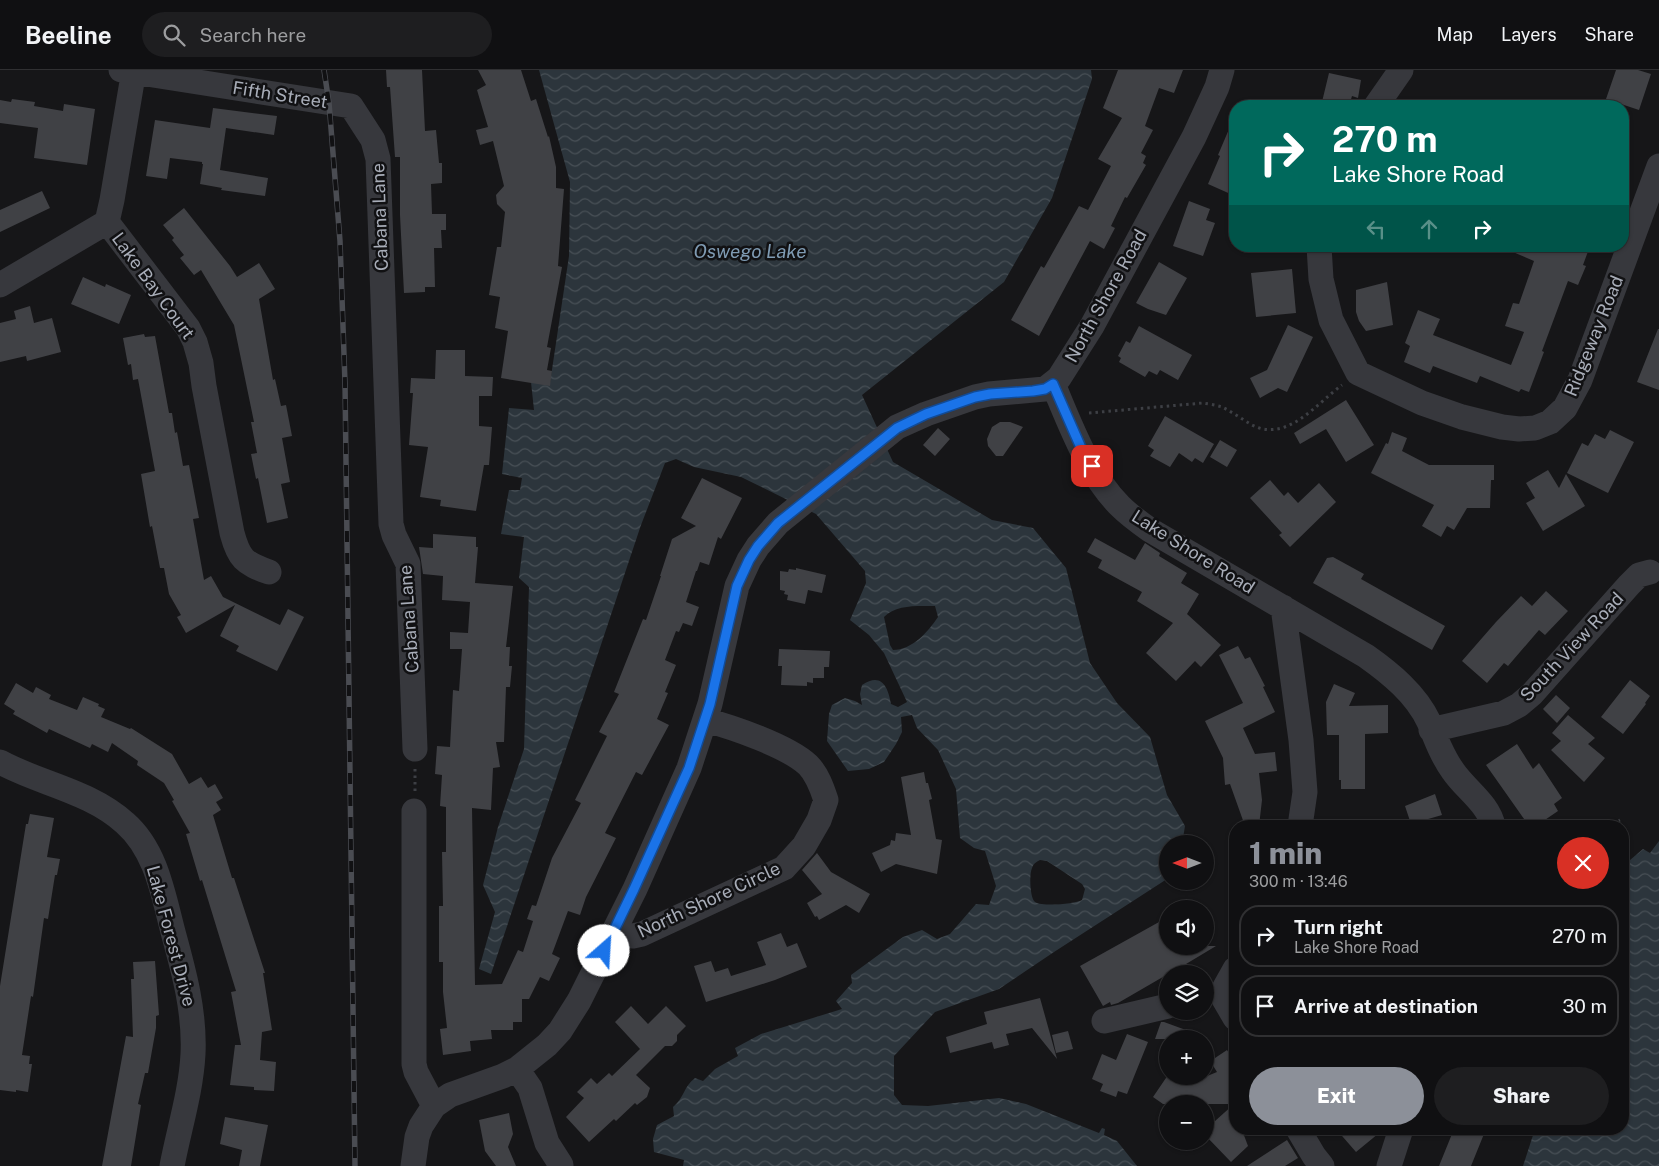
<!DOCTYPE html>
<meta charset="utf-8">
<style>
body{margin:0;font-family:"Public Sans",sans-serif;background:#1e1e20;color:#f1f3f6;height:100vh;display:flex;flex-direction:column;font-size:19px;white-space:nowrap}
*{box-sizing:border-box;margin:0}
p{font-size:16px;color:#9c9d9f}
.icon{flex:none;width:28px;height:28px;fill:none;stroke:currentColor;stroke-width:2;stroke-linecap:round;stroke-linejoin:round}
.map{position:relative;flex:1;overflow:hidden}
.details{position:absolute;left:1229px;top:750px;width:400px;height:315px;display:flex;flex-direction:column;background:#101012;border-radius:20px;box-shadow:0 1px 4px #0004,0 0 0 1px #303032}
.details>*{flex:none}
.hud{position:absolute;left:1229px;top:30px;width:400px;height:152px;border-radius:20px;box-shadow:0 1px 4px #0004,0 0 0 1px #303032;background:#00695c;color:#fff;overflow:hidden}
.needle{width:32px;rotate:270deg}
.controls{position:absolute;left:1159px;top:765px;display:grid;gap:10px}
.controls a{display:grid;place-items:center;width:55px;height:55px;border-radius:50%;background:#101012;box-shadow:0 1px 4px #0004,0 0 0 1px #303032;font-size:25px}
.pin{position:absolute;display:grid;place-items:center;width:42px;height:42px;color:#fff;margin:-21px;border-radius:10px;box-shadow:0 2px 8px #0006}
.me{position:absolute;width:55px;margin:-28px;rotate:26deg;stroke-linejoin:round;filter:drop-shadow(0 0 4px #0008)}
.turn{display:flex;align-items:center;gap:18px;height:105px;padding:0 20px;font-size:22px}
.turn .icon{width:65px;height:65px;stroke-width:2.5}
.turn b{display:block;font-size:35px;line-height:42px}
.lanes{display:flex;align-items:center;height:48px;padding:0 20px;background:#0003;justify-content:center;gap:25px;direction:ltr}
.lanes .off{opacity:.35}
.round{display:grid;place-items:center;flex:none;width:52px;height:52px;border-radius:26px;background:#1e1e20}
.head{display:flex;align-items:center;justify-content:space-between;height:85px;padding:0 20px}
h1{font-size:30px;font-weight:800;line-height:38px;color:#8c9099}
.cta{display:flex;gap:10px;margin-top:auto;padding:10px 20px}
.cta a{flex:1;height:58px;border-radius:30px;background:#8c9099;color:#fff;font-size:20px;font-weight:800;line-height:58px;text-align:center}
.cta a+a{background:#1e1e20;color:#f1f3f6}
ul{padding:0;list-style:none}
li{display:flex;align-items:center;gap:15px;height:62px;margin:0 10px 8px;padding:0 10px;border:2px solid #303032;border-radius:20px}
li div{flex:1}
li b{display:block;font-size:19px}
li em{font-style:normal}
header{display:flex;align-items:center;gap:30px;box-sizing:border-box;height:70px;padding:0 25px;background:#101012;border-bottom:1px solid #303032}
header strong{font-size:24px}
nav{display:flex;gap:28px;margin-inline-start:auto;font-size:18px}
.search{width:350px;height:45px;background:#1e1e20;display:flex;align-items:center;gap:12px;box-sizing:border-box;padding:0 18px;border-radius:28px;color:#9c9d9f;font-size:19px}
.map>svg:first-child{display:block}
.water{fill:url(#water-waves);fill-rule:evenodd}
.building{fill:#404145}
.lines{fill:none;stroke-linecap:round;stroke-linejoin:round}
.path{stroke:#3d3f44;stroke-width:3;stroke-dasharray:2.5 4;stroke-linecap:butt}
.minor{stroke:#37383d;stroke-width:25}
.rail-casing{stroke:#4a4c52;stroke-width:5.5}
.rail{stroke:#111113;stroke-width:4;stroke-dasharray:11;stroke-linecap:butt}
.route-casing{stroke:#114b97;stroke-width:12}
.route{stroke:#1a73e8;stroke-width:9}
.labels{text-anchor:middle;stroke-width:5;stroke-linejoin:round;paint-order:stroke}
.street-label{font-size:18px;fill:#a8adb8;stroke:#111113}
.water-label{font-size:19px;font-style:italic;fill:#7f9bb3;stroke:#111113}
</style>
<header>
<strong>Beeline</strong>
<div class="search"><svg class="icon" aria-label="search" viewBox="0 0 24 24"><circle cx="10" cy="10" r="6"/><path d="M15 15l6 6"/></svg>Search here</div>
<nav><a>Map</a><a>Layers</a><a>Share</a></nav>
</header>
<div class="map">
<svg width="1659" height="1096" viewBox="0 0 1659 1096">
<defs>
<pattern id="water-waves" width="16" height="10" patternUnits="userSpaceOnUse" patternTransform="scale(1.25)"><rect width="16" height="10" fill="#2c353c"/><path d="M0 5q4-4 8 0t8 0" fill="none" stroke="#485056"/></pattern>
</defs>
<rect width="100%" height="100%" fill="#161618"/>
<!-- water -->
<path class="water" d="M539 0H1091L1092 9 1052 128 1004 212 862 325 893 392 992 450 1033 458 1066 498 1090 593 1117 633 1150 667 1167 725 1185 756 1182 774H1168L1167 809 1054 882 999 919 935 942 894 986V1025L902 1035 928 1036 999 1028 1026 1034 1099 1063 1102 1058 1105 1059 1104 1065 1117 1071 1137 1096H683L684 1090 654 1082 653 1069 657 1055 674 1046 673 1037C685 1027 683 1017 695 1008L703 1011 715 999 738 986 735 978 761 964 842 939 836 931 852 913 851 905 903 867 922 860 937 869 950 864 976 834 989 835 996 816 985 781 974 778 960 768 956 719 938 680 917 658 912 645 901 647 902 662 896 674 884 692 869 699 848 701 827 671 829 644 832 635 845 628 855 631 862 635 860 624 862 615C881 602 888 616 891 634L898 637 907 632 884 583 869 565 850 550 866 513 865 501 816 444 741 407 694 397 676 389 665 393 641 455 491 904 479 899 495 842 483 815 498 757 524 679 529 517 519 508 524 467 501 464 509 420H520L522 408 502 404 509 338 534 340 531 312 550 313 569 186 570 112ZM935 536 938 547C928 562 912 580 893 580L890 575 884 547C896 534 919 536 935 536ZM1040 790 1047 791 1082 814 1085 819 1082 830C1075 834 1043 837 1035 832 1030 829 1029 804 1032 798 1033 794 1036 792 1040 790Z
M1659 771V1096H1523L1535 1059H1622L1623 796 1643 779 1650 783Z"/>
<!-- building -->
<path class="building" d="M386 0H422L425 61 436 60 439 93H442V113L431 114 432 144H446V160H441L442 178H434L435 217H425V222L404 223 400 145V87H395L390 17H387Z
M478 0H521L531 31 536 29 548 67 549 66 556 97V118L564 119 558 196 562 197 547 277 551 278 547 300 552 301 550 316 501 308 508 261 495 258 500 227 489 225 497 177H501L505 142 497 134 496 125 504 116 493 71 480 75 476 60 488 57 477 20 486 15Z
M1118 0H1183L1174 23 1159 18 1145 56 1153 60 1141 83 1146 86 1143 93 1146 95 1127 128 1125 127 1111 156 1115 158 1104 179 1090 171 1039 266 1011 250 1041 196 1044 198 1079 136 1088 140 1111 96 1098 89 1122 48 1103 38Z
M1616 0H1638L1651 4 1639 40 1606 29Z
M1329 3 1361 10 1358 28 1352 26 1349 36H1321Z
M12 29 35 32 34 36 63 41 64 34 95 39 87 95 34 88 38 58 0 53V30L11 32Z
M213 38 277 46 274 65 226 58 220 100 268 108 265 126 221 120 222 118 200 114 203 94H202V92L170 88 167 109 146 106 155 50 210 58Z
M1235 45V126L1208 114 1220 86 1218 85Z
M42 121 50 138 0 162V140Z
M1189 131 1210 139 1206 150 1215 153 1203 186 1173 176Z
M184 138 230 196 237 207 259 193 275 219 259 229 273 310 275 309 281 336 286 335 292 366 282 368 290 412 281 414 288 448 267 453 258 408 256 409 251 384 257 383 251 352H254L234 255 201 200 194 205 180 188 184 185 172 170 174 168 163 155Z
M1499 176H1590L1583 195 1586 196 1578 215 1568 211 1542 281 1544 282 1529 322 1521 319 1519 322 1480 306 1477 313 1433 296 1430 303 1404 292 1410 276 1405 273 1418 240 1440 249 1433 265 1511 295 1524 262 1505 256 1513 233 1519 234 1534 191Z
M1159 192 1187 208 1166 245 1148 239 1136 233Z
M1292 199 1296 243 1256 247 1251 203Z
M83 207 105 217 106 214 131 225 119 254 71 234Z
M1387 212 1393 255 1366 261 1359 251 1356 242V220Z
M30 236 34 253 52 248 61 282 27 291 26 286 0 292V253L16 249 14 241Z
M1288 255 1313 267 1287 322 1278 318 1260 328 1250 308 1267 300Z
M1139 256 1192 285 1178 310 1160 300 1157 305 1149 301 1145 307 1119 292 1121 288 1118 286 1126 271 1130 273Z
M1658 259H1659V320L1637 312Z
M144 264 145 267 155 266 169 343H172L175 363 177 362 183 396 189 395 199 448 193 449 204 510 211 506 223 527 280 555 288 539 304 547 277 601 236 581 239 576 220 566 235 535 186 563 177 547 181 545 169 524 164 498H160L152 456 150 457 141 404 155 401 138 309 133 310 131 294 128 295 123 268Z
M436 280H465V306L493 307 492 326H479V356L492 357 489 395H484L476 441 440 436 441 430 420 427 428 377 409 375 413 323H410L411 308 435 309Z
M1346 330 1374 375 1346 392 1326 359 1300 374 1294 363Z
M1165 346 1214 374 1203 393 1195 388 1192 392 1179 383 1170 397 1150 386 1154 380 1148 376Z
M1000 352H1010L1023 357 1003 386H996L988 376 987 369 992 357Z
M938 358 950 369 935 386 923 375Z
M1610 360 1634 372 1608 423 1567 403 1582 373 1588 376 1595 364 1605 369Z
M1392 362 1407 368 1402 381 1429 395H1494V410H1491L1490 438H1467L1454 460 1447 456 1441 467 1422 456 1434 435 1371 403 1386 373 1388 374Z
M1220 370 1237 380 1227 397 1210 387Z
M1548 400 1559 418 1566 404 1585 436 1543 461 1526 433 1535 428 1526 413Z
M702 408 742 428 721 469 718 467 709 495 700 492 697 501H696L686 532 699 537 692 556 683 553 679 562 676 561 665 590 676 595 665 622 668 623 657 649 669 655 642 705 636 702 605 763 616 768 586 827 580 845 568 841 552 884 560 888 549 911 540 907 529 929H522V952H513V960H491L492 969 470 971 471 981 443 985 440 959 447 958 443 922V892H439V836H443L442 782H446V737L440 736 442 705 435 704 437 676 450 677 453 620 459 621 462 579H450V562L468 563 470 532 442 530 443 506 423 504 419 477 433 478V464L476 467V477H478L475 513 513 516 506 577H510L509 596H512L510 617H506L504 672H496L500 697 493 698 491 740 472 738 475 915 502 914 518 880 523 882 533 851 527 849 532 835 536 836 552 788 581 733 575 730 607 666 599 662 619 624 614 622 643 549 646 550 661 506H660L672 469 696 456 681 448Z
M1270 410 1284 426 1288 422 1298 433 1319 413 1336 432 1290 477 1279 465 1282 463 1250 428Z
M1095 468 1135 490 1145 473 1160 483 1159 486 1187 503 1181 513 1199 524 1187 544 1221 575 1201 597 1195 591 1176 611 1146 583 1173 553 1137 531 1142 522 1098 498 1102 490 1087 482Z
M1333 487 1364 504 1361 509 1445 556 1432 580 1313 513 1327 488Z
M796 498 826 505 822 523 808 520 805 534 787 530 788 525 784 524 785 521 780 520V501L788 502 789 499 796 500Z
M1546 521 1568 541 1545 565 1539 560 1508 596 1504 593 1487 613 1462 591 1496 552 1521 526 1532 536Z
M1238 576 1245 589 1250 587 1265 616 1263 617 1275 642 1243 658 1255 684 1275 682 1277 701 1259 703 1262 730 1259 756H1245L1230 714 1225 715 1223 688 1205 651 1243 633 1219 585Z
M779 579 830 581 829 597H824V608H813V613L807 612V616L781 615 782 596H778Z
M1630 610 1650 626 1645 633 1646 634 1623 664 1601 647Z
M16 613 33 623 36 617 51 625 49 629 77 640 83 627 99 634 98 636 105 639 101 647 130 659 131 658 172 684 189 714 201 707 208 718 215 714 223 728 216 732 221 740 213 745 232 808H234L265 903H263L272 960 262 962 260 990 276 992 274 1021 254 1020V1017L230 1015 235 975H241L231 922 236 921 202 810 200 811 186 764 190 763 172 731 174 730 164 713 137 695 138 691 112 673 108 682 92 674 90 678 49 659 47 663 13 644 15 641 4 634Z
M1334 614 1355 623 1349 636 1388 635V663L1365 664V719H1341V710H1339V665H1327L1326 632Z
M1556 625 1570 638 1557 653 1543 639Z
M1568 645 1595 668 1588 674 1605 688 1584 712 1551 680 1561 671 1552 663Z
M1517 674 1533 699 1539 693 1562 728 1554 734 1558 741 1536 756H1529L1486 695Z
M924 702 926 713H928L932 729 929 730 936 769 942 770 937 804 896 794 881 802 872 783 890 775 891 770 895 771 896 763 911 765 901 707Z
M1435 724 1442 745 1411 754 1405 736Z
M30 744 54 748 47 787 60 789 57 805H55L48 849 44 848 33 927 31 926 22 985 30 986 29 994H32L28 1022 16 1020V1022L0 1020V916L26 754H28Z
M817 783 831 802 870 824 859 843 846 835 819 850 817 846 815 847 807 833 822 824 802 800Z
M1168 847V876H1216L1186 894 1192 904H1168L1118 933 1111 935 1110 932 1103 936 1080 896Z
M781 863 787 877 797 873 807 897 775 910 706 932 694 896 711 891 715 902 728 898 731 906 766 895 757 872Z
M155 891 159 945 156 946V958L148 1003H145L138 1034 141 1035 131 1096H102L126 966 133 967 131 909H134L133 892Z
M1040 928 1057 989 1032 958 1006 964 1009 975 994 979 992 972 950 983 946 967 987 954 984 942Z
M631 936 648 954 666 936 686 956 677 965V971L672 976H665L636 1005 650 1018 647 1027 637 1035 635 1033 616 1051 614 1049 589 1072 566 1047 584 1028 577 1022 591 1008 597 1014 609 1003 612 1006 640 979 615 952Z
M1161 952H1164L1205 967V969H1155Z
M1068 961 1073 979 1056 983 1052 965Z
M1127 964 1148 972 1127 1024 1118 1021 1116 1027 1100 1021 1103 1014 1092 1009 1102 984 1116 990Z
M1227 980 1235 992V1059L1242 1060 1248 1076 1231 1092 1205 1065 1208 1063 1205 1060 1234 1034H1163L1153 1027 1168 1005 1172 1006 1185 1015 1217 1002 1212 994 1214 992 1212 990Z
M509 1043 513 1064 508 1077 516 1096H496L485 1081 479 1050Z
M225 1047 268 1055 260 1096H239L242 1080 220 1074Z
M1336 1059H1384L1356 1082Z
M1454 1059H1486L1471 1096H1439Z
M1287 1070 1298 1088 1285 1096H1247Z"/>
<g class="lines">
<!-- path -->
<path class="path" d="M1089 343 1203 333C1209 334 1216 335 1222 337 1232 342 1242 349 1252 355 1287 373 1316 334 1342 315
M415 721V699
M1607 756 1620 750"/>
<!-- minor -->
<path class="minor" d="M121 0 351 36 373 70 378 89 391 454 394 465 408 494 415 679
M134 0 112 130 107 152 188 258 195 272 201 293 204 316 232 463C239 489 244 493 269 502
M1376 36 1401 0
M1319 176 1321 209 1331 250 1358 303 1422 333 1462 347 1502 357 1519 359 1535 358 1550 352 1565 338 1580 310 1659 96
M0 215 107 152
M1053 314C1070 354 1088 404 1120 436 1129 445 1140 453 1150 460L1366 586C1390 603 1416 624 1429 652 1436 669 1442 686 1453 701 1465 719 1489 734 1493 756
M1283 537 1301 670 1305 722 1300 756
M1431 660 1504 643 1519 635 1532 624 1629 515 1639 505 1650 502
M0 692C40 714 90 721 125 753 156 780 163 824 173 862 184 902 195 942 193 984 191 1022 179 1059 172 1096
M414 741V994L416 1002 434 1036
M612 864 633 866 642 864 784 798 804 776 819 750 826 730C822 718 817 704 808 695 788 676 732 657 705 650
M1235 899 1221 924 1235 948
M1104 951 1168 936
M517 999 530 1018 547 1073 561 1095
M1298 1059 1314 1086 1322 1096
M413 1096 417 1067 421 1056 434 1036 450 1025 503 1006 517 999 547 975 560 961 579 931 635 819 689 698 710 634 737 516 749 490 758 476 778 453 897 357 926 344 975 327 989 324 1045 319 1059 308 1092 256 1194 67 1217 17 1222 0
M1389 1096 1401 1059"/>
<!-- rail casing -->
<g class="rail-casing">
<path id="rail" d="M324 0 329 33 340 171 345 313 355 1096"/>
</g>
<!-- rail -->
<use href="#rail" class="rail"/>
</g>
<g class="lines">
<!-- route casing -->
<g class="route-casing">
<path id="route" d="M604 881 634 819 689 698 710 634 737 516 749 490 758 476 778 453 897 358 926 344 975 327 990 324 1033 321 1045 319 1053 314 1082 380 1092 396"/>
</g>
<!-- route -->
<use href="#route" class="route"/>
</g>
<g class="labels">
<!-- street labels -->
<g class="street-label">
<text transform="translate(280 25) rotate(9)" y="6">Fifth Street</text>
<text transform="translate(380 147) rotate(-92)" y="6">Cabana Lane</text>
<text transform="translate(153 216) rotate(54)" y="6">Lake Bay Court</text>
<text transform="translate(1106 226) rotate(-61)" y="6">North Shore Road</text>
<text transform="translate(1594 266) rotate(-68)" y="6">Ridgeway Road</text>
<text transform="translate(1193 482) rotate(32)" y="6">Lake Shore Road</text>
<text transform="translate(409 549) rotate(-94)" y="6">Cabana Lane</text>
<text transform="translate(1572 577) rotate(-47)" y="6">South View Road</text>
<text transform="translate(709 830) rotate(-25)" y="6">North Shore Circle</text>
<text transform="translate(171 866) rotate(75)" y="6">Lake Forest Drive</text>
</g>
<!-- water labels -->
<g class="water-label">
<text x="750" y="188">Oswego Lake</text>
</g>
</g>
</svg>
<div class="controls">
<a><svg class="needle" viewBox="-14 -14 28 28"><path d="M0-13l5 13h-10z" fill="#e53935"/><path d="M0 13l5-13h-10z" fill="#9c9d9f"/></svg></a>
<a><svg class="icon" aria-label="sound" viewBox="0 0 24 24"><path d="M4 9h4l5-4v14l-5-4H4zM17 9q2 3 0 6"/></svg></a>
<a><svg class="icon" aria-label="layers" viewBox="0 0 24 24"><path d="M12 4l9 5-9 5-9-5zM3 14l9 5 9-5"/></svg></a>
<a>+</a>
<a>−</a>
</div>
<div class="pin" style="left:1092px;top:396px;background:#d93025"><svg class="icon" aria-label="arrive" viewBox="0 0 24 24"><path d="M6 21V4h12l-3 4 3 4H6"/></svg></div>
<svg class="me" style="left:604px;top:881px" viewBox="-20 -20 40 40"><circle r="19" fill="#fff"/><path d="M0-13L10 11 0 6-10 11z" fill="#1a73e8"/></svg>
<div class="hud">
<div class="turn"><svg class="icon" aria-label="right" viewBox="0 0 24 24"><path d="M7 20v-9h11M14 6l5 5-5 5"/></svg><div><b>270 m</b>Lake Shore Road</div></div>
<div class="lanes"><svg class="icon off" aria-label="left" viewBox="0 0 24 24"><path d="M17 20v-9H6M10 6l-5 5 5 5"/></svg><svg class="icon off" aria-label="ahead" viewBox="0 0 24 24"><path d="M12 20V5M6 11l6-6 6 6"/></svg><svg class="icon" aria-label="right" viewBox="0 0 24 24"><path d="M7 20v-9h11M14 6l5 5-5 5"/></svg></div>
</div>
<section class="details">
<div class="head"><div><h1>1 min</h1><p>300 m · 13:46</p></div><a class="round" style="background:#d93025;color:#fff"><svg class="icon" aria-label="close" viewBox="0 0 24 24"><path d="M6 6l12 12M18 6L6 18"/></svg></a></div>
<ul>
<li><svg class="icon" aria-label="right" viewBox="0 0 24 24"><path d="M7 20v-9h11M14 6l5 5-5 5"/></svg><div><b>Turn right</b><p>Lake Shore Road</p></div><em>270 m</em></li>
<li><svg class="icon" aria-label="arrive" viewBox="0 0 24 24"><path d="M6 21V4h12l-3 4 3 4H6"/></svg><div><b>Arrive at destination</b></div><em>30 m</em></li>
</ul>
<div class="cta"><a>Exit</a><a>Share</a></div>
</section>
</div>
